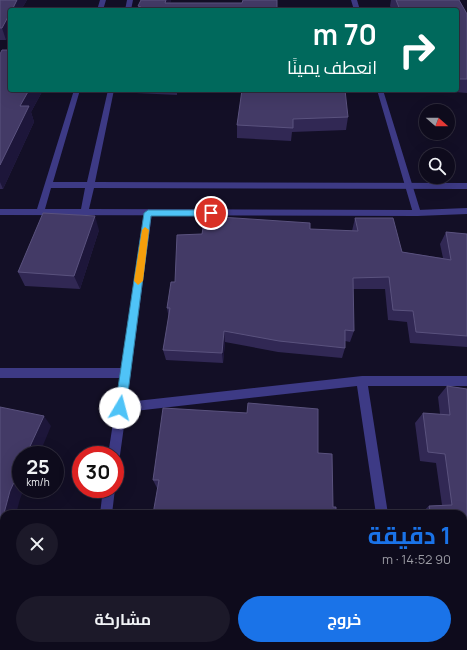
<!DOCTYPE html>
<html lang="ar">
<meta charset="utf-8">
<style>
body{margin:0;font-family:Manrope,Cairo,sans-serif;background:#1c1929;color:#f1f3f6;direction:rtl;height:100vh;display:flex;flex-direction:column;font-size:15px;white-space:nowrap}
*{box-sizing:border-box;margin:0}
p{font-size:13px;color:#9b9ba3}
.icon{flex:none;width:22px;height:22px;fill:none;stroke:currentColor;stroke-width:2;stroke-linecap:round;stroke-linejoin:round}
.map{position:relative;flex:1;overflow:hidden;direction:ltr}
.panel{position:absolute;left:0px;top:510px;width:467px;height:140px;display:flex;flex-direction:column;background:#0e0b1c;border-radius:12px 12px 0 0;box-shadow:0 4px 16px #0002,0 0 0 1px #2e2b3b;direction:rtl}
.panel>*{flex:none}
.top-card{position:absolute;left:8px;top:8px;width:451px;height:84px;border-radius:4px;box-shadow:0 4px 16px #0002,0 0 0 1px #2e2b3b;direction:rtl;background:#00695c;color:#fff;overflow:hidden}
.needle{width:26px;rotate:110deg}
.tools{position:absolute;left:419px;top:104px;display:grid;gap:8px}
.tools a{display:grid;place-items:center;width:36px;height:36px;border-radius:50%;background:#0e0b1c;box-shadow:0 4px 16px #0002,0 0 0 1px #2e2b3b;font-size:20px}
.speed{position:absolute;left:12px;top:446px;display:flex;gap:8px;font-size:20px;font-weight:700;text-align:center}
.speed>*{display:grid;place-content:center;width:52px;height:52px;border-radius:50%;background:#0e0b1c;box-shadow:0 4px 16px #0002,0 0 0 1px #2e2b3b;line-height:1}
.speed small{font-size:10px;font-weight:400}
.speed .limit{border:6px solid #d22;background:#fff;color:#111}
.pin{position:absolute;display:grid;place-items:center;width:34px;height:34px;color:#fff;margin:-17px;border:2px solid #fff;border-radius:50%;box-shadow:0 1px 4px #0007}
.me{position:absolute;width:44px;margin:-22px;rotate:8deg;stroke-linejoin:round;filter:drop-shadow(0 0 3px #0008)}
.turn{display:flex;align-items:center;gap:14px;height:84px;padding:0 16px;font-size:18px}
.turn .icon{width:52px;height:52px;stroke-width:2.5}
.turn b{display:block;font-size:28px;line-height:34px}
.round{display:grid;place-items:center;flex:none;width:42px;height:42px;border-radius:21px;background:#1c1929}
.overview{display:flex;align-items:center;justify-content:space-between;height:68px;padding:0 16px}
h1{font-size:24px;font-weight:700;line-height:30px;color:#1a73e8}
.button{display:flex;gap:8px;margin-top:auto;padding:8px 16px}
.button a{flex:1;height:46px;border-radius:24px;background:#1a73e8;color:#fff;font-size:16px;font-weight:700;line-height:46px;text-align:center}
.button a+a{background:#1c1929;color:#f1f3f6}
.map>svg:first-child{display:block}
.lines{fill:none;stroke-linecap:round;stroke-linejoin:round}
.minor{fill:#3d3a85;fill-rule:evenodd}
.tertiary{fill:#3d3a85;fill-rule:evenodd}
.wall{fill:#312854}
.shaded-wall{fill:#1d163a}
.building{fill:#433a66;stroke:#5a527e}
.route{fill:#4fc3f7;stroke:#337fa1}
.slow{fill:#f59e0b}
</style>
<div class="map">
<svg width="467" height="650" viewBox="0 0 467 650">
<rect width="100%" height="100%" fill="#130f26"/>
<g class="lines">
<!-- minor -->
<path class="minor" d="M351 0H357L360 10H354Z
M377 90H383L421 213 420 215 417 216 413 213Z
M148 210 152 213 127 402 362 376H467V386H368L388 514H376L357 386 126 412 120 455 118 459 115 460V455H108L120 378H0V368H121L144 213Z
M103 489H115L112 514H100Z
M80 646H94V650H80Z
M395 646H409L410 650H396Z"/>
<!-- tertiary -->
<path class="tertiary" d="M100 0H106L103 10H97Z
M127 0H133L131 10H125Z
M74 90H80L53 182H87L108 90H114L95 182 467 183V189L94 188 89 209 417 210 467 208V214L417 216 0 215V209H37ZM51 188H85L81 209H45Z"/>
</g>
<!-- wall -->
<path class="wall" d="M0 0H27L21 10H10V33L6 40H0Z
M141 0H171L170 3 277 10H138V6Z
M391 0H459L467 14V93L443 91V90H457V10H392L390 6Z
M0 54 10 90H43L31 112 34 122 3 189H0Z
M136 90H229V93H177V95L136 93Z
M242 90 348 117 346 130 292 132 291 141 237 138V125Z
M355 218 402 252 443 258 440 244 446 232 467 234V347L410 343 407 322 388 320 385 289H353L354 331 350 342 345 341V348L342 358 278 352 225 342 223 363 166 360 163 350 169 319 167 308 175 282 202 234 310 229 352 231Z
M99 230 80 289 25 286 18 272Z
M447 386 467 389V650H460V646H463V514H421V513L429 506 442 505 436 463 420 461 415 423 423 413 440 414 438 397Z
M318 453 333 507 157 488 153 480Z"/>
<!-- shaded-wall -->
<path class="shaded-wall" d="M17 0H27L21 10H12Z
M166 0H171L168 10 165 3Z
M10 13V33L6 40 2 28Z
M29 90H43L31 112 34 122 3 189 0 182V165L20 106Z
M95 216 99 230 80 289 74 276Z
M224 331 225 342 223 363 222 353Z
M44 416 51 426 39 455H26Z
M21 467V489H24L20 499 16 514H4V560L0 575V528L10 491Z
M0 592H2L0 602Z"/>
<!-- building -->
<path class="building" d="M0 0H17L12 10H10V13L2 28H0Z
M141 0H166L165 3H242L243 0H277V10H139L141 7 138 6Z
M396 0H459L467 14V79H457V10H400Z
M2 50H10V90H29L20 106H29L0 165V54Z
M242 90H345L348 117 293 119V128L237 125Z
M43 213 95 216 74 276 18 272Z
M205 216 310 223V229L358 231 355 218H393L402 252 451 260 446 232 467 234V336L416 332 413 311 393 310 389 277 353 278 354 331 345 330V348L279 341 224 331 222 353 163 350 170 308H167L171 282H175L177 235 202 234Z
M447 386 467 389V607V605H463V514H431L429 506 452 505 445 454 428 452 423 413 450 415Z
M248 403 318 409V453L332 454 333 507H336V514H153L159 480H153L163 408 247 413Z
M0 407 44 416 26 455H21V467L10 491 0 528Z
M135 646H337V650H134Z"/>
<!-- route -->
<path class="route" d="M148 210H211L215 213 211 216H151L126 408 124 412 120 413 117 412 115 408 144 213Z"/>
<!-- slow -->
<path class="slow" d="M145 227 149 230 143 281 138 285 134 281 142 230Z"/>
</svg>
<div class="tools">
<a><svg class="needle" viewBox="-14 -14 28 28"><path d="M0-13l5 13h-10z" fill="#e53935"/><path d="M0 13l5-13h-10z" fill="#9b9ba3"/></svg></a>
<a><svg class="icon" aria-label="search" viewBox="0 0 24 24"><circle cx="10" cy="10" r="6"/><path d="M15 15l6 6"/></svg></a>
</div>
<div class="speed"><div>25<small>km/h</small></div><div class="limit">30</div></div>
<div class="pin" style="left:211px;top:213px;background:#d93025"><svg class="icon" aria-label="arrive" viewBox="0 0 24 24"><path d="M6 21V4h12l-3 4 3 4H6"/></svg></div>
<svg class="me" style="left:120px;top:408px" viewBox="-20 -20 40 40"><circle r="19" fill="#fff"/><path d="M0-13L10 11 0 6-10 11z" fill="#4fc3f7"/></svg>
<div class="top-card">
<div class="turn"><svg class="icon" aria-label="right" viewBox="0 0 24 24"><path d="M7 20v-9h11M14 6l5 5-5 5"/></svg><div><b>70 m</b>انعطف يمينًا</div></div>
</div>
<section class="panel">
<div class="overview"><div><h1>1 دقيقة</h1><p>90 m · 14:52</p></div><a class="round"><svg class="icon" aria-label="close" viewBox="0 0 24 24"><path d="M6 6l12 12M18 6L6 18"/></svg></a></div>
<div class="button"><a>خروج</a><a>مشاركة</a></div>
</section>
</div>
